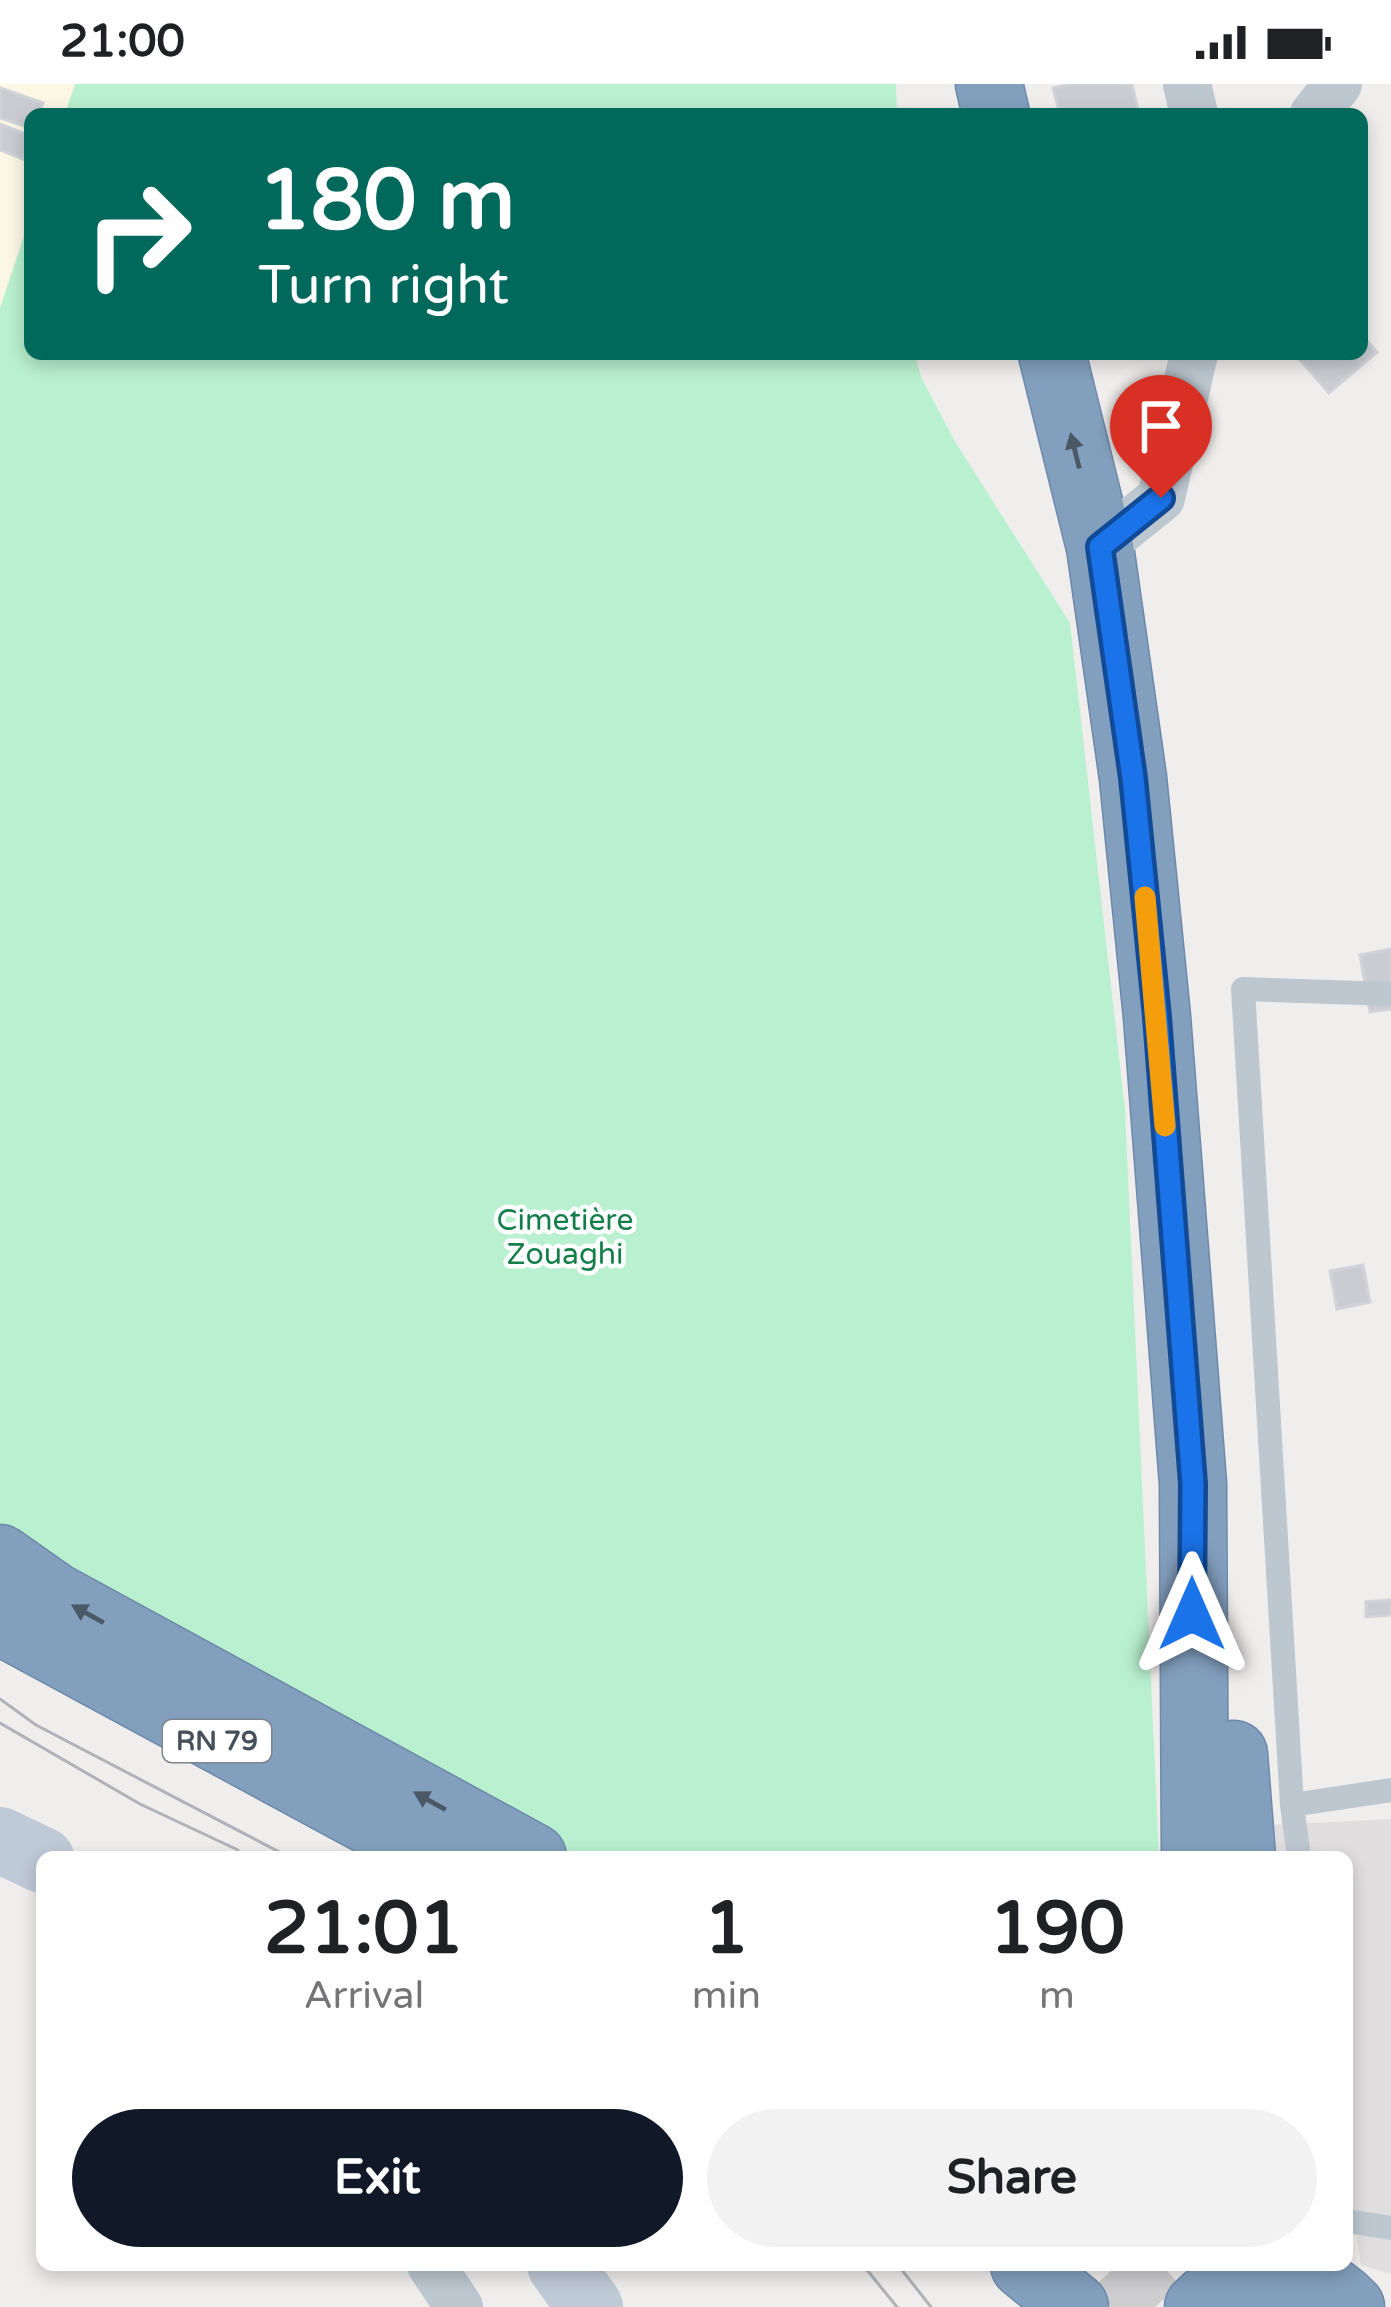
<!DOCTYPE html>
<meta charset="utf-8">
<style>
body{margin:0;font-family:"Varela Round",sans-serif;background:#f2f2f2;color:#202124;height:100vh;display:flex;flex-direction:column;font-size:45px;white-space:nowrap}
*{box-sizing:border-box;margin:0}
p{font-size:39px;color:#757577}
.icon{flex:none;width:66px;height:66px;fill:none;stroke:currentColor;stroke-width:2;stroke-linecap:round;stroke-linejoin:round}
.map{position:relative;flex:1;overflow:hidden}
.sheet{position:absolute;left:36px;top:1767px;width:1317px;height:420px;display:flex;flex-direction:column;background:#fff;border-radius:18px;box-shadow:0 6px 18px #0003}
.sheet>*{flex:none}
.guide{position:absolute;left:24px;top:24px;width:1344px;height:252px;border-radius:18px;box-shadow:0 6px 18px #0003;background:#00695c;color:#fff;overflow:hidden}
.pin{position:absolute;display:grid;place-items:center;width:102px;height:102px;color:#fff;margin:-123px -51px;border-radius:50% 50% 50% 0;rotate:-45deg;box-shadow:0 0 12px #0007}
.pin .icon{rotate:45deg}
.me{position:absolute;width:132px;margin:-66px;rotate:0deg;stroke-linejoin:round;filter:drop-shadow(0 0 9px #0008)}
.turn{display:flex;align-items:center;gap:42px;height:252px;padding:0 36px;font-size:54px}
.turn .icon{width:156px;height:156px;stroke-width:2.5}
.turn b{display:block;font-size:84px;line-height:102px}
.eta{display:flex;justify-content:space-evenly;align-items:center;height:204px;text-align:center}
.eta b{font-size:72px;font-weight:700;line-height:84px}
.action{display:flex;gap:24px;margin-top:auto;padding:24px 36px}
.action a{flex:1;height:138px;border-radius:72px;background:#111827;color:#fff;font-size:48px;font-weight:700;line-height:138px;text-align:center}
.action a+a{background:#f2f2f2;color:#202124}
.status{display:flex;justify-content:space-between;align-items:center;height:84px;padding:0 60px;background:#fff;direction:ltr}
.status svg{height:33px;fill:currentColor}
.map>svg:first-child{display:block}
.commercial{fill:#fcf6e5}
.education{fill:#e1dedf}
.green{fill:#b9f0cf}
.building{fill:#caccd2;stroke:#d1d3d9;stroke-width:3}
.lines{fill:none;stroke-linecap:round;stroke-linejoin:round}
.highway-tunnel{stroke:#ceced0;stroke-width:66;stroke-dasharray:66 33;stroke-linecap:butt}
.highway-casing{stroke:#6e8aaa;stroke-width:69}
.lane{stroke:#bdc7d0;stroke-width:24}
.street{stroke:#bdc7d0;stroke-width:48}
.secondary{stroke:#bfcad7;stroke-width:66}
.highway{stroke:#839fbe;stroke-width:66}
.tram{stroke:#afb2b8;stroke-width:3}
.oneway{fill:#4b5865}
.route-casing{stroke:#114b97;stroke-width:30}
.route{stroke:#1a73e8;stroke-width:21}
.slow{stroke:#f59e0b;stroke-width:21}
.labels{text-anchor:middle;stroke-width:9;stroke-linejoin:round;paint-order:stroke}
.shield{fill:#fff;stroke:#7d848c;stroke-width:3}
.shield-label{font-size:27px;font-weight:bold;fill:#45505b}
.park-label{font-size:30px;fill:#147e4a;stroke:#fff}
</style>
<div class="status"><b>21:00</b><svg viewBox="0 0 49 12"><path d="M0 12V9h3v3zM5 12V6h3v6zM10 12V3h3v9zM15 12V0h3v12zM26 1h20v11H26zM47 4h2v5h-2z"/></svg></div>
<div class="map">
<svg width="1391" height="2223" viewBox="0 0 1391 2223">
<rect width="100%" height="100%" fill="#f0eded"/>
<!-- commercial -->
<path class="commercial" d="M0 0H75L65 30H30V134L0 224Z"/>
<!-- education -->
<path class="education" d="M1391 1735V2190L1361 2181 1347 2092V1773H1273L1271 1741Z"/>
<!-- green -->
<path class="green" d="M75 0H896L897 30H65Z
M30 134V270H915L921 293 954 356 1070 539 1125 1026 1159 1773H518L0 1471V224Z"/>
<!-- building -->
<path class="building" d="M1071 0H1132L1139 30H1060L1053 4Z
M0 4 43 19 39 30H30V44L0 34Z
M0 40 30 52 23 75 0 66Z
M1362 251 1377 268 1329 309 1295 270H1362Z
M1391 865V925L1370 928 1360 871Z
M1363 1181 1370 1218 1337 1225 1330 1187Z
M1391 1516V1531L1366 1533V1518Z"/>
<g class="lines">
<!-- highway-tunnel -->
<path class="highway-tunnel" d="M1118 2181 1155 2223"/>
<!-- highway casing -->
<g class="highway-casing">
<path id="highway" d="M989 0 996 30
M1052 270 1100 463 1133 694 1157 933 1193 1400 1195 1773
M0 1474 54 1512 533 1773
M0 1537 436 1773
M1234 1670 1242 1773
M1024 2181 1075 2223
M1198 2223C1239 2180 1310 2178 1351 2223"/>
</g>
<!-- lane -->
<path class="lane" d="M1292 1721 1243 905 1391 910
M1299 1773 1292 1721 1391 1706
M1347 2137 1391 2144"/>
<!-- street -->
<path class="street" d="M1187 0 1194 30
M1314 30 1338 0
M1100 463 1161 414 1194 270
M431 2181 459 2223"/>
<!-- secondary -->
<path class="secondary" d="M0 1756 42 1776
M560 2181 590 2223"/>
<!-- highway -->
<use href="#highway" class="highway"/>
<!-- tram -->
<path class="tram" d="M0 1615 36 1641 289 1773
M0 1639 140 1720 238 1766
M863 2181 897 2223
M898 2181 931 2223"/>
</g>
<!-- one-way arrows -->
<defs><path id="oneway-solid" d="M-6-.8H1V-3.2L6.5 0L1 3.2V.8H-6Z" transform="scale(3)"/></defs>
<g class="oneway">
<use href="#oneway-solid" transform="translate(1075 367) rotate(-104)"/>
<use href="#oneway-solid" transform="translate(88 1530) rotate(-151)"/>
<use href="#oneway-solid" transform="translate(430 1717) rotate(-151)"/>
</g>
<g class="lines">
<!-- route casing -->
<g class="route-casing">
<path id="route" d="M1161 414 1100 463 1133 694 1157 933 1193 1400 1192 1530"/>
</g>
<!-- route -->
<use href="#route" class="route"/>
<!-- slow -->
<path class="slow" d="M1145 813 1165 1042"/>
</g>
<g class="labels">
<!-- shield labels -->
<rect class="shield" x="163" y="1636" width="108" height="42" rx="9"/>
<g class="shield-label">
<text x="217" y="1666">RN 79</text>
</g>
<!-- park labels -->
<g class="park-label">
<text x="565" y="1146">Cimetière<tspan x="565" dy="34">Zouaghi</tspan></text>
</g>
</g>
</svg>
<div class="pin" style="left:1161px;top:414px;background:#d93025"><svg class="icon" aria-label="arrive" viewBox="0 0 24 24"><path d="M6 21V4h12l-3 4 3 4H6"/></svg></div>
<svg class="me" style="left:1192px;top:1530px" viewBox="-20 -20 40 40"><path d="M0-17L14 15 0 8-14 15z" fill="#1a73e8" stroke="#fff" stroke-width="4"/></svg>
<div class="guide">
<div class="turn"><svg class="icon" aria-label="right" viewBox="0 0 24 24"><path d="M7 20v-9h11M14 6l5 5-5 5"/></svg><div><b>180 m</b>Turn right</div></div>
</div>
<section class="sheet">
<div class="eta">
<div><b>21:01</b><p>Arrival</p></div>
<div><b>1</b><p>min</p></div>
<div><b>190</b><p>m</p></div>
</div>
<div class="action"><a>Exit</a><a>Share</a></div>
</section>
</div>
